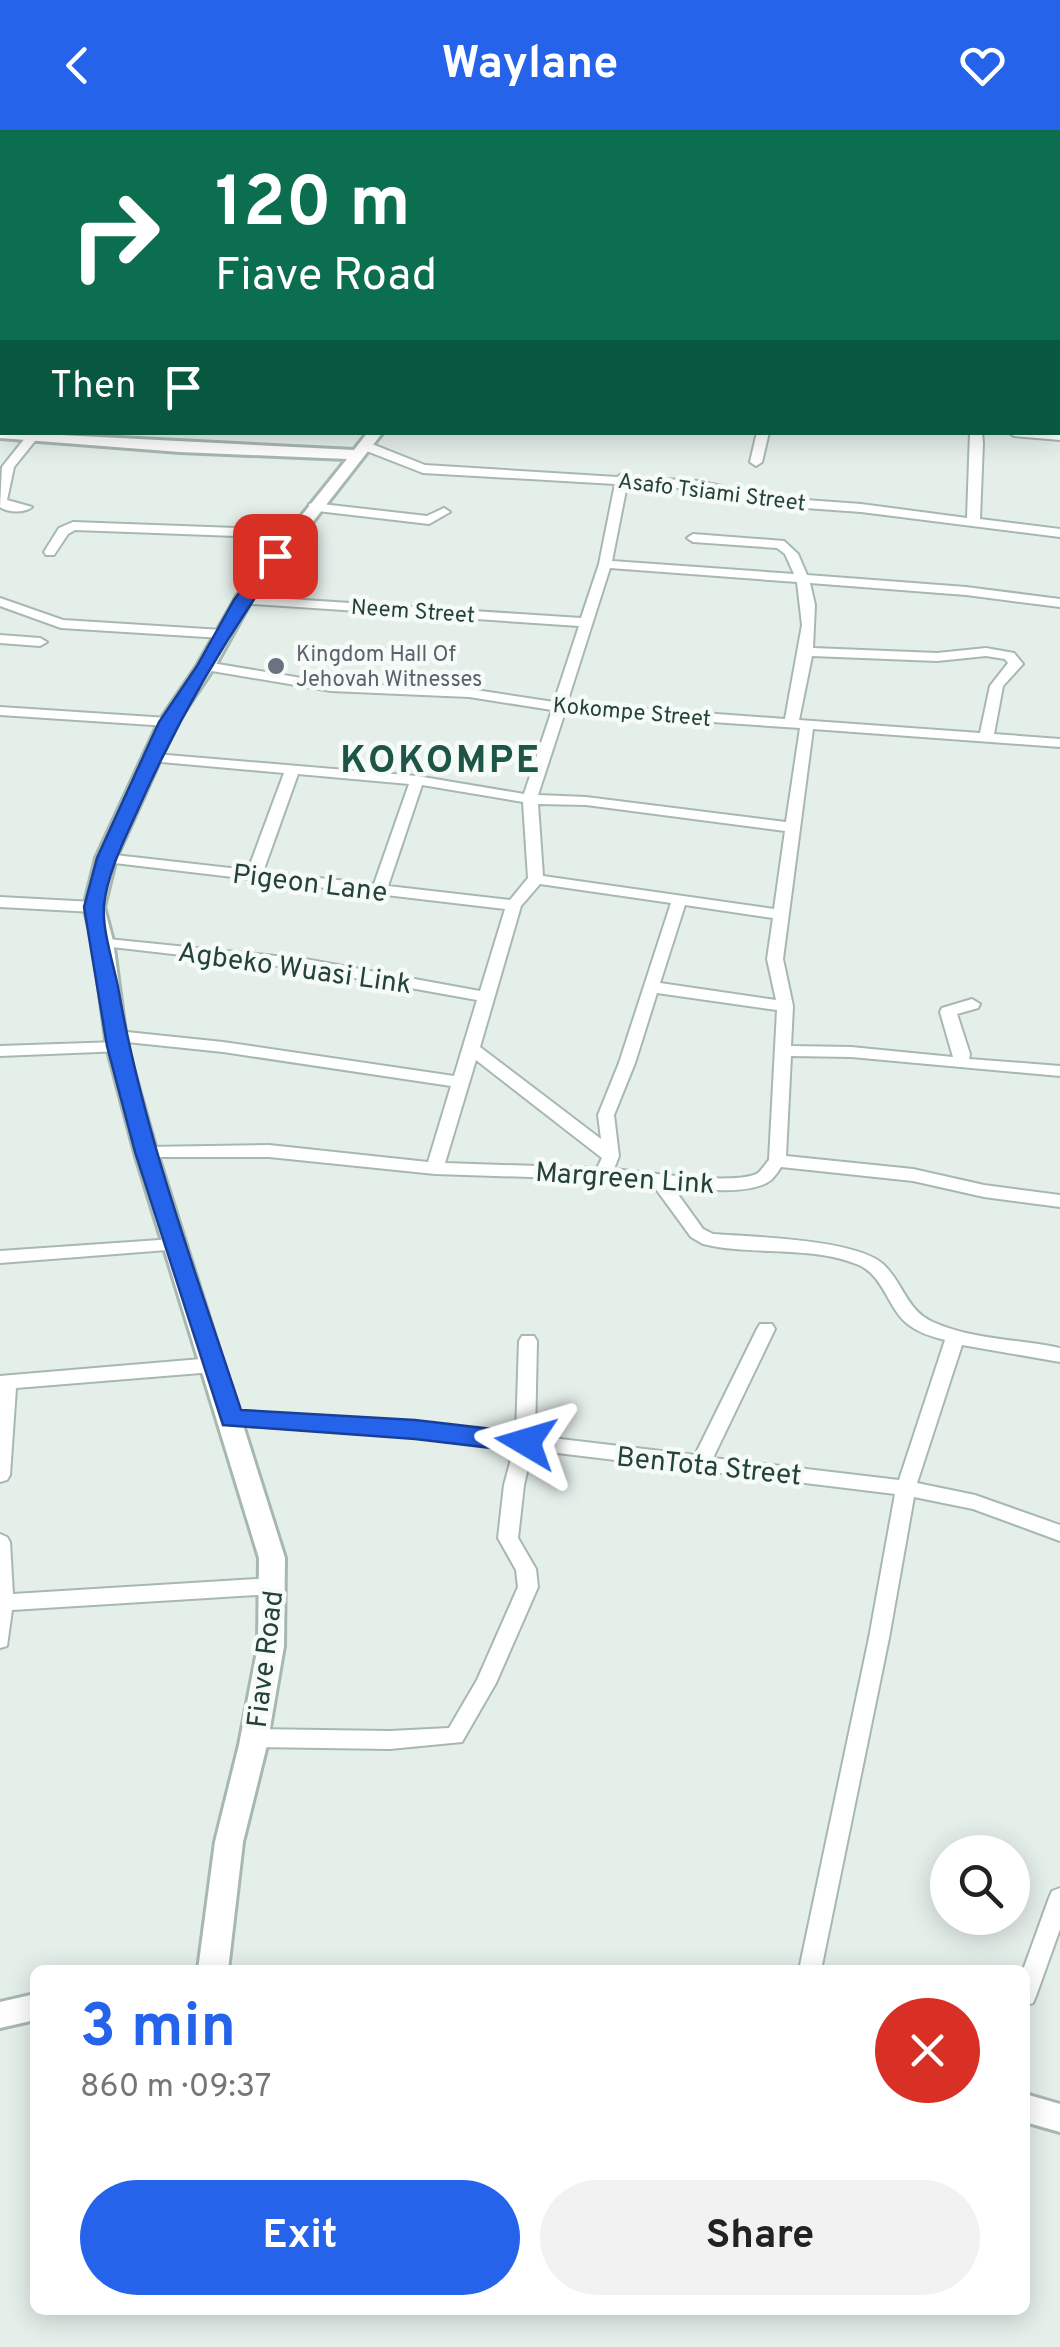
<!DOCTYPE html>
<meta charset="utf-8">
<style>
body{margin:0;font-family:Overpass,sans-serif;background:#f2f2f2;color:#222;height:100vh;display:flex;flex-direction:column;font-size:38px;white-space:nowrap}
*{box-sizing:border-box;margin:0}
p{font-size:32px;color:#767676}
.icon{flex:none;width:55px;height:55px;fill:none;stroke:currentColor;stroke-width:2;stroke-linecap:round;stroke-linejoin:round}
.map{position:relative;flex:1;overflow:hidden}
.details{position:absolute;left:30px;top:1835px;width:1000px;height:350px;display:flex;flex-direction:column;background:#fff;border-radius:15px;box-shadow:0 5px 25px #0003}
.details>*{flex:none}
.guide{position:absolute;left:0px;top:0px;width:1060px;height:305px;box-shadow:0 5px 25px #0003;background:#0b6e4f;color:#fff;overflow:hidden}
.buttons{position:absolute;left:930px;top:1705px;display:grid;gap:20px}
.buttons a{display:grid;place-items:center;width:100px;height:100px;border-radius:50%;background:#fff;box-shadow:0 5px 25px #0003;font-size:50px}
.pin{position:absolute;display:grid;place-items:center;width:85px;height:85px;color:#fff;margin:-42px;border-radius:20px;box-shadow:0 5px 15px #0006}
.me{position:absolute;width:110px;margin:-55px;rotate:277deg;stroke-linejoin:round;filter:drop-shadow(0 0 8px #0008)}
.turn{display:flex;align-items:center;gap:35px;height:210px;padding:0 50px;font-size:45px}
.turn .icon{width:130px;height:130px;stroke-width:2.5}
.turn b{display:block;font-size:70px;line-height:85px}
.then{display:flex;align-items:center;height:95px;padding:0 50px;background:#0003;gap:20px;font-size:38px}
.round{display:grid;place-items:center;flex:none;width:105px;height:105px;border-radius:52px;background:#f2f2f2}
.headline{display:flex;align-items:center;justify-content:space-between;height:170px;padding:0 50px}
h1{font-size:60px;font-weight:700;line-height:75px;color:#2563eb}
.primary-button{display:flex;gap:20px;margin-top:auto;padding:20px 50px}
.primary-button a{flex:1;height:115px;border-radius:60px;background:#2563eb;color:#fff;font-size:40px;font-weight:700;line-height:115px;text-align:center}
.primary-button a+a{background:#f2f2f2;color:#222}
header{display:flex;justify-content:space-between;align-items:center;height:130px;padding:0 50px;background:#2563eb;color:#fff;font-size:45px;font-weight:700}
.map>svg:first-child{display:block}
.lines{fill:none;stroke-linecap:round;stroke-linejoin:round}
.minor-casing{stroke:#a7b8b1;stroke-width:4}
.tertiary-casing{stroke:#a7b8b1;stroke-width:6}
.minor{fill:#fff;fill-rule:evenodd}
.tertiary{fill:#fff;fill-rule:evenodd}
.route{fill:#2563eb;stroke:#184099;stroke-width:2.5}
.worship-dot{fill:#6b7280;stroke:#f6fbf8;stroke-width:4}
.labels{text-anchor:middle;stroke-width:9;stroke-linejoin:round;paint-order:stroke}
.far-street-label{font-size:22px;fill:#234238;stroke:#f6fbf8}
.far-worship-label{font-size:22px;fill:#5b616d;stroke:#f6fbf8;text-anchor:start}
.street-label{font-size:28px;fill:#234238;stroke:#f6fbf8}
.district-label{font-size:38px;font-weight:bold;letter-spacing:2.5px;fill:#1d5646;stroke:#f6fbf8}
</style>
<header><svg class="icon" aria-label="back" viewBox="0 0 24 24"><path d="M15 5l-7 7 7 7"/></svg>Waylane<svg class="icon" aria-label="heart" viewBox="0 0 24 24"><path d="M12 20l-8-8c-3-5 5-10 8-4 3-6 11-1 8 4z"/></svg></header>
<div class="map">
<svg width="1060" height="2217" viewBox="0 0 1060 2217">
<rect width="100%" height="100%" fill="#e5efea"/>
<g class="lines">
<!-- minor casing -->
<g class="minor-casing">
<path id="minor" d="M0 0 5 1 7 2 0 6Z
M320 0H361L362 2H323Z
M508 0H552L553 2H511Z
M0 41H2V47H0Z
M0 74 2 75V81H0Z
M1058 164H1060V171H1058Z
M0 202H2V208H0Z
M1058 243H1060V249H1058Z
M33 302 39 306 14 337 7 370 32 377C25 383 8 383 0 377L2 337 29 303Z
M757 302H769L762 332 756 336 750 332Z
M970 302H982L983 313 980 389 1060 399V407L861 382 778 376 698 359 627 355 612 431 794 444 785 424 777 418 693 412 687 408 693 404 784 411 798 424 807 445 966 457 1060 469V477L966 465 810 453 815 475 813 518 937 523 986 518 1014 523 1023 534 1003 556 994 604 1060 609V617L813 599 783 829 793 876 791 916 851 917 953 927 940 882 942 878 972 869 980 874 978 878 957 884 970 924 969 929 1060 936V946L851 927 791 926 786 1026 913 1039 984 1055 1060 1065V1077L984 1067 913 1051 781 1037C780 1039 773 1049 771 1050 751 1066 697 1059 672 1056L703 1099 713 1104C752 1107 857 1109 884 1135 903 1153 907 1181 933 1192 972 1210 1019 1209 1060 1218V1232L962 1215 917 1353 975 1365 1060 1395V1411L973 1379 914 1367 889 1508 821 1840H799L869 1508 895 1364 706 1341 699 1343 691 1339 532 1320 524 1355 518 1408 536 1439 538 1457 496 1553 462 1612 390 1619 254 1617 247 1614 244 1608 247 1602 254 1599 390 1601 449 1598 477 1550 518 1457 516 1440 498 1408 504 1355 514 1318 415 1306 231 1295 224 1293 222 1288 224 1283 231 1281 415 1292 516 1304 519 1211 522 1206H534L537 1211 535 1306 695 1325 757 1199 760 1194H772L775 1199 713 1328 899 1350 945 1210C933 1207 919 1203 909 1195 888 1180 885 1147 859 1135 813 1115 751 1126 703 1114L691 1107 653 1055 590 1049 435 1044 269 1027H140L138 1023 140 1019 146 1017 269 1015 428 1032 451 956 223 922 117 911 109 906 117 901 223 912 454 946 477 870 305 839 103 816 98 814 95 811 98 808 305 829 480 861 505 779 106 732 99 728 106 724 248 740 284 643 150 631 148 628 155 624 417 646 524 664 552 580 469 567 331 561 206 540 199 536 206 532 331 553 469 559 554 572 579 496 238 473V467L243 466 581 488 599 434 615 354 423 343 364 320V314H372L425 335 617 347 622 344 628 347 698 351 778 368 861 374 967 388ZM610 438 797 452 802 495 785 589 567 573ZM812 526 937 531 986 526 1005 529 1008 533 990 556 980 603 799 590ZM565 582 800 598 786 692 586 667 538 665ZM298 644 409 654 374 754 263 742ZM422 655 523 672 528 748 510 770 388 756ZM538 674 586 675 785 701 774 779 543 746ZM540 754 671 773 619 933 598 985 601 1009 480 917 521 776ZM685 775 773 788 767 829 776 870 660 853ZM657 863 777 880 769 1030C766 1033 761 1041 758 1043 738 1056 641 1042 614 1039L619 1026 614 985 635 933ZM476 930 602 1028 597 1038 445 1033Z
M1008 302H1060V310L1014 306Z
M313 373 427 386 444 378 450 382 429 394 309 380V374Z
M73 392 292 400 298 404 292 408 75 400 68 404 54 425H46L44 422 59 398Z
M0 468 63 490 222 500 229 504 222 508 61 498 0 476Z
M0 505 40 508 47 512 40 516 0 513Z
M0 577 168 588 175 592 168 596 0 585Z
M0 767 94 772 102 777 94 782 0 777Z
M117 912 125 917 123 921 0 926V916Z
M174 1109 180 1111 183 1115 180 1119 0 1133V1121Z
M213 1228 219 1230 222 1235 219 1240 213 1242 16 1258 10 1345 7 1350 0 1352V1246Z
M0 1404 7 1407 10 1412 13 1464 274 1448 281 1450 284 1456 281 1462 274 1464 12 1480 7 1516 0 1518Z
M1060 1758V1799L1036 1866 1033 1873 1025 1876 1023 1840 1049 1768 1052 1761Z"/>
</g>
<!-- tertiary casing -->
<g class="tertiary-casing">
<path id="tertiary" d="M0 298 2 302 354 320 368 302H383L251 471 215 536 177 592 116 728 104 777 113 811 127 917 157 1023 285 1428 284 1516 267 1615 243 1712 228 1840H198L215 1712 239 1615 258 1516 259 1428 135 1023 107 917 93 811 84 777 96 728 159 592 197 536 237 466 347 329 180 322 0 308Z
M35 1864V1890L0 1898V1872Z
M1025 1964 1060 1974V2002L1025 1992Z"/>
</g>
<!-- minor -->
<use href="#minor" class="minor"/>
<!-- tertiary -->
<use href="#tertiary" class="tertiary"/>
</g>
<!-- route -->
<path class="route" d="M269 422 284 426C228 504 179 587 140 675 126 707 108 740 104 775 102 800 113 832 118 857 143 1002 195 1140 241 1280L415 1290 526 1303 534 1306 538 1312 534 1319 526 1322 415 1309 223 1295 135 1022 107 916 84 777 97 728 159 592 197 536 234 470Z"/>
<!-- markers -->
<circle class="worship-dot" cx="276" cy="536" r="10"/>
<g class="labels">
<!-- far-street labels -->
<g class="far-street-label">
<text transform="translate(712 361) rotate(7)" y="8">Asafo Tsiami Street</text>
<text transform="translate(413 480) rotate(4)" y="8">Neem Street</text>
<text transform="translate(632 581) rotate(5)" y="8">Kokompe Street</text>
</g>
<!-- far-worship labels -->
<g class="far-worship-label">
<text x="296" y="531">Kingdom Hall Of<tspan x="296" dy="25">Jehovah Witnesses</tspan></text>
</g>
<!-- street labels -->
<g class="street-label">
<text transform="translate(310 752) rotate(7)" y="10">Pigeon Lane</text>
<text transform="translate(295 837) rotate(8)" y="10">Agbeko Wuasi Link</text>
<text transform="translate(625 1047) rotate(4)" y="10">Margreen Link</text>
<text transform="translate(709 1335) rotate(6)" y="10">BenTota Street</text>
<text transform="translate(264 1529) rotate(-83)" y="10">Fiave Road</text>
</g>
<!-- district labels -->
<g class="district-label">
<text x="441" y="642">KOKOMPE</text>
</g>
</g>
</svg>
<div class="buttons">
<a><svg class="icon" aria-label="search" viewBox="0 0 24 24"><circle cx="10" cy="10" r="6"/><path d="M15 15l6 6"/></svg></a>
</div>
<div class="pin" style="left:275px;top:426px;background:#d93025"><svg class="icon" aria-label="arrive" viewBox="0 0 24 24"><path d="M6 21V4h12l-3 4 3 4H6"/></svg></div>
<svg class="me" style="left:526px;top:1312px" viewBox="-20 -20 40 40"><path d="M0-17L14 15 0 8-14 15z" fill="#2563eb" stroke="#fff" stroke-width="4"/></svg>
<div class="guide">
<div class="turn"><svg class="icon" aria-label="right" viewBox="0 0 24 24"><path d="M7 20v-9h11M14 6l5 5-5 5"/></svg><div><b>120 m</b>Fiave Road</div></div>
<div class="then">Then<svg class="icon" aria-label="arrive" viewBox="0 0 24 24"><path d="M6 21V4h12l-3 4 3 4H6"/></svg></div>
</div>
<section class="details">
<div class="headline"><div><h1>3 min</h1><p>860 m · 09:37</p></div><a class="round" style="background:#d93025;color:#fff"><svg class="icon" aria-label="close" viewBox="0 0 24 24"><path d="M6 6l12 12M18 6L6 18"/></svg></a></div>
<div class="primary-button"><a>Exit</a><a>Share</a></div>
</section>
</div>
